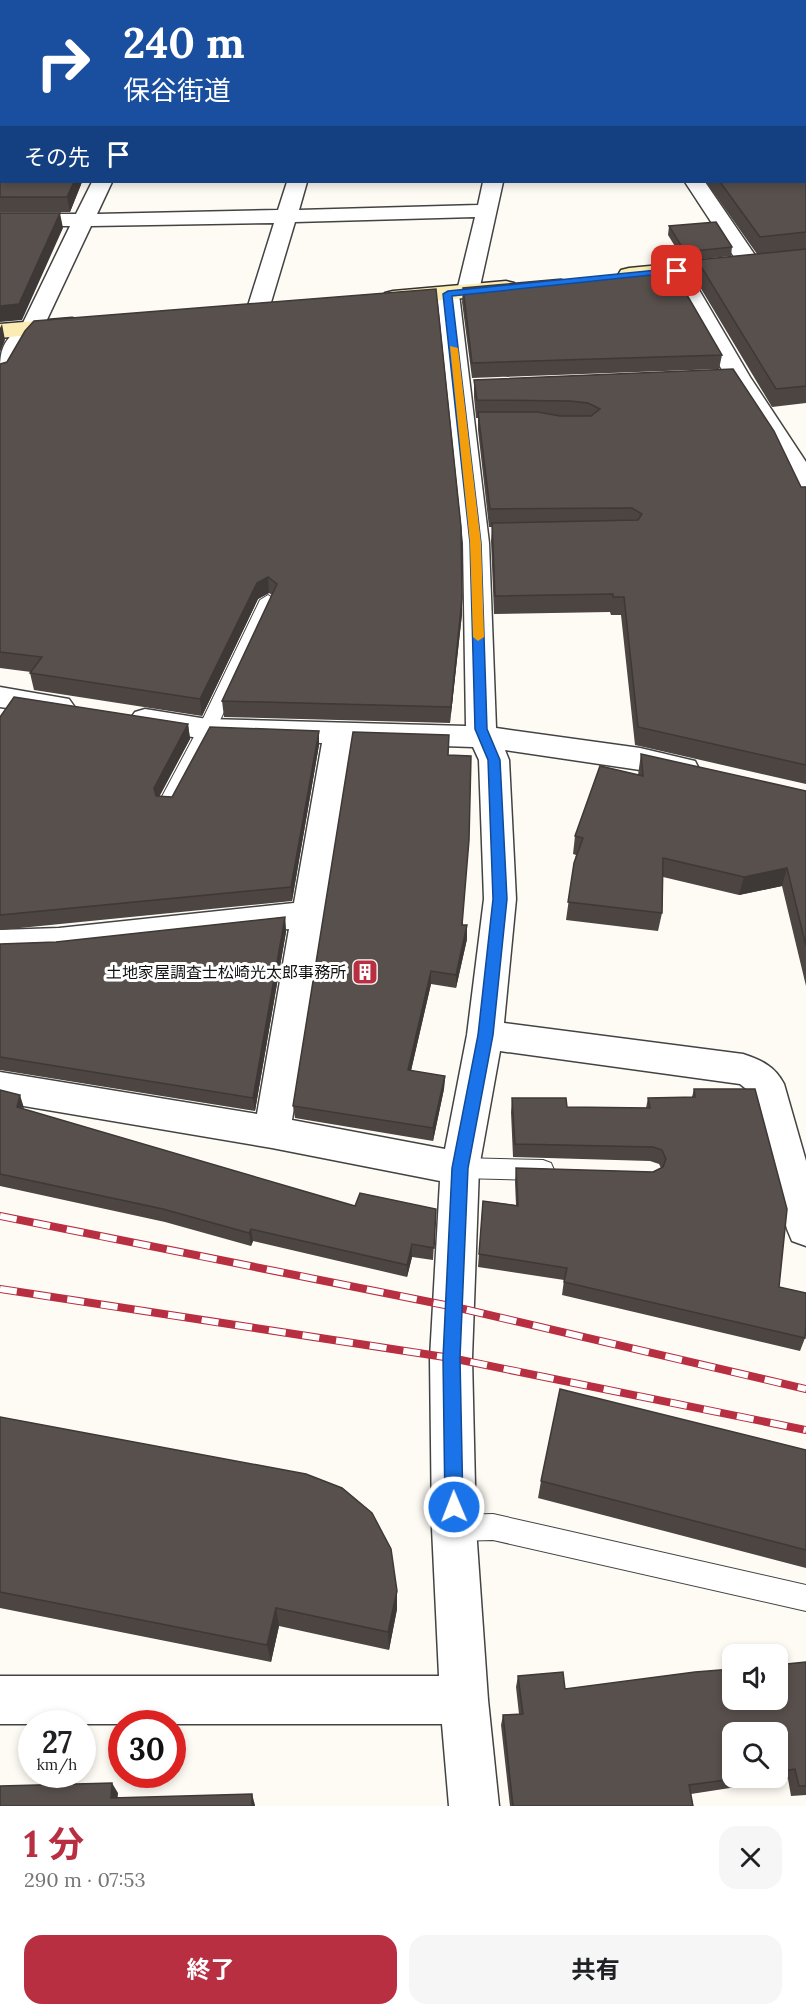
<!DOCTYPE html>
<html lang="ja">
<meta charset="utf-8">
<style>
body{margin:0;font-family:Lora,"Noto Sans JP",serif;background:#f6f6f6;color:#202124;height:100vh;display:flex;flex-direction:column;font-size:22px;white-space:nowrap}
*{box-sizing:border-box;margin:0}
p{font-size:20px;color:#757577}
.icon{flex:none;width:33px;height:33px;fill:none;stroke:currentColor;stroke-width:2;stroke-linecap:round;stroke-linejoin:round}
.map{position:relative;height:1806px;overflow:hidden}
.details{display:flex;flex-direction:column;background:#fff;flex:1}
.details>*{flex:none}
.banner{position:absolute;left:0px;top:0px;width:807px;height:183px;box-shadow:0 3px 9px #0003;background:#1a4fa0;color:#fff;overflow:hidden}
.fabs{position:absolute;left:722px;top:1644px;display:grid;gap:12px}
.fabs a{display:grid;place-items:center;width:66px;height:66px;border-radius:12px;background:#fff;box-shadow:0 3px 9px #0003;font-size:30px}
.speed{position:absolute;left:18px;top:1710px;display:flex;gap:12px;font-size:30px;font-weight:700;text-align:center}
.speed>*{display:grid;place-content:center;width:78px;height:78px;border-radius:50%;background:#fff;box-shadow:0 3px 9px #0003;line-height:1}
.speed small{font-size:15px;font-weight:400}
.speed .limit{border:9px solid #d22;background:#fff;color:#111}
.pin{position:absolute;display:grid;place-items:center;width:51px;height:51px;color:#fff;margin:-26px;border-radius:12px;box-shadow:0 3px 9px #0006}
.me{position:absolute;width:66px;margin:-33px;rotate:359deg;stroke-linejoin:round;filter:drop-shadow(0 0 4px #0008)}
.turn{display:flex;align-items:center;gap:21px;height:126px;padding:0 24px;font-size:27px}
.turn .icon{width:78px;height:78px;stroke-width:2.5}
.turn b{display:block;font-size:42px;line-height:51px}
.then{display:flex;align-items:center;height:57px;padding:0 24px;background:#0003;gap:12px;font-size:22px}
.round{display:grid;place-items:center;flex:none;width:63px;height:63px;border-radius:18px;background:#f6f6f6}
.head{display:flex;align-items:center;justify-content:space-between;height:102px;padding:0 24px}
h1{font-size:36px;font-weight:700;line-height:45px;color:#b82f41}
.action{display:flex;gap:12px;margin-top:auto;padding:12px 24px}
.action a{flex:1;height:69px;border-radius:18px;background:#b82f41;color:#fff;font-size:24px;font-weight:700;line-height:69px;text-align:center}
.action a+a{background:#f6f6f6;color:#202124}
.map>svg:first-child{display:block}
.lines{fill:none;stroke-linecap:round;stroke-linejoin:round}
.service-casing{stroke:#434343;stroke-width:2}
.pedestrian-casing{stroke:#434343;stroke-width:3}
.minor-casing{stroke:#434343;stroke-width:3}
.secondary-casing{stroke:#323232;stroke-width:3}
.service{fill:#fff;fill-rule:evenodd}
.pedestrian{fill:#fff;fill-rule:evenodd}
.minor{fill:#fff;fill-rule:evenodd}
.secondary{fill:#faecb3;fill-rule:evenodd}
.rail-casing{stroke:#b82f41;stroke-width:8}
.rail{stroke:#fff;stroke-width:6;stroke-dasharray:17;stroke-linecap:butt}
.wall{fill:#4c4542;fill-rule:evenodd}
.shaded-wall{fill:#3e3836}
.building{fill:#58504d;stroke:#3e3836;stroke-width:1.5}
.route{fill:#1a73e8;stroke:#114b97;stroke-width:1.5}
.slow{fill:#f59e0b}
.labels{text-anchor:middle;stroke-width:6;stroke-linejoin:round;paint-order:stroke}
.poi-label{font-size:16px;fill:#101010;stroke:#fff;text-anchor:end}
</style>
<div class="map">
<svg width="806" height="1806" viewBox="0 0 806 1806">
<rect width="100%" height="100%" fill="#fefbf4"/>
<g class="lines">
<!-- service casing -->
<g class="service-casing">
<path id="service" d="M268 595 276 600 216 729 174 809H160L158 804 198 729 260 600Z
M460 1158 543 1160 551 1163 554 1170 551 1177 543 1180 460 1178 452 1175 449 1168 452 1161Z
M493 1514 806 1585V1611L493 1540 454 1541 445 1537 441 1528 445 1519 454 1515Z"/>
</g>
<!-- pedestrian casing -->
<g class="pedestrian-casing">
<path id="pedestrian" d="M749 0H765L766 2H750Z"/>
</g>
<!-- minor casing -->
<g class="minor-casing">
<path id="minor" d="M0 0H9L10 2H2V7Z
M454 0H472L473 2H455Z
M92 182H112L97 214 278 210 287 182H307L299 210 478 205 483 182H503L479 291 476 296H460L457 291 475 217 295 222 269 309 266 314H250L247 309 274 223 91 226 43 328 26 345 8 377 0 379C0 351 0 344 22 325L70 226H0V214H76Z
M685 182H705L761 264 758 269H742Z
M677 265 685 266 688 271 750 377 806 462V489L797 486 726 377 666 271 669 266Z
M448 287 456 289 459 294 489 543 496 728 640 748 695 761 699 769 695 777 684 780 640 770 505 750 509 760 516 899 504 1023 743 1054C761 1060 775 1066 784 1084L806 1161V1246L792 1241 787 1229 750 1092 740 1084 500 1051 479 1168 472 1358 476 1528 488 1700 499 1806H449L442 1724H0V1676H439L432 1528 430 1358 440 1181 272 1148 0 1102V1072L257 1114 289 929 59 954 0 956V930L59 928 294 903 322 743C260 741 195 743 135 726L130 719 135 712 145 709 207 719 466 726 463 543 437 294 440 289ZM352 743 473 747 479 760 484 899 467 1035 445 1149 292 1120Z
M0 687 69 699 74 706 69 713 59 716 0 707Z"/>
</g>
<!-- secondary casing -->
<g class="secondary-casing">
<path id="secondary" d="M806 251V263L629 282 621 280 618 275 621 270 629 268Z
M506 281 514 283 517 288 514 293 393 305 385 303 382 298 385 293 393 291Z
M72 318 80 320 83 325 80 330 0 338V324Z"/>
</g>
<!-- service -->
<use href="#service" class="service"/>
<!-- pedestrian -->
<use href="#pedestrian" class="pedestrian"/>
<!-- minor -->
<use href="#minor" class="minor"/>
<!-- secondary -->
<use href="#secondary" class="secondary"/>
<!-- rail casing -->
<g class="rail-casing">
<path id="rail" d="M0 1216 455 1307 806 1389
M0 1289 451 1358 806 1430"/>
</g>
<!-- rail -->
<use href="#rail" class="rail"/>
</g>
<!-- wall -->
<path class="wall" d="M0 46 2 182H82L70 212H0Z
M806 178V403L772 407 694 277 697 260 757 254 706 182H806Z
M669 226 732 247 731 256 684 261 668 235Z
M463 288 722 355 719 369 472 378 462 302Z
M0 364 462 598V614L450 723 224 717 222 701 272 595 269 593 258 599 202 716 34 690 30 673 31 672 0 668Z
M733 369 801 487H806V784L635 745 621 615H611L610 612 494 614 491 541 492 527H489L478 430V418H476L474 397V380Z
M0 717 188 724 190 739 159 796 172 797 319 731V745L292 901 0 930Z
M641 754 806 791V986L782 886 739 895 663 877 662 913 658 931 566 920 574 863 576 855 573 854 575 836 638 775Z
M448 755 463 925 467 939 456 988 431 984 411 1071 445 1076 444 1089 433 1141 295 1118 293 1106Z
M285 917 286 932 255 1111 0 1070V944L56 942Z
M694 1089 779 1287 805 1338 800 1351 562 1295 564 1280 478 1267 483 1201 516 1205 515 1182 516 1168 653 1172 661 1168 659 1164 650 1161 513 1157 511 1112 512 1098 567 1107 646 1108 648 1098 692 1097Z
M0 1090 24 1109 355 1206 436 1209 433 1260 412 1257 407 1277 253 1241 251 1246 165 1222 0 1186Z
M0 1417 397 1609 389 1650 279 1626 271 1662 0 1608Z
M806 1450V1568L538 1498 541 1481Z
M806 1662V1795L791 1796 788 1779 691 1794 693 1806H510L501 1725 503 1715 519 1714 516 1687 518 1676 565 1689ZM777 1732V1778H732Z"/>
<!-- shaded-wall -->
<path class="shaded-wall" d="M2 13V29L0 30V14Z
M74 182H82L70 212 67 197Z
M60 213 63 228 22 320 0 322V306Z
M2 324 5 340 0 352V328Z
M268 577 269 593 258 599 202 716 200 699 257 583Z
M462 598V614L450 723 451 707Z
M188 724 190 739 156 803 154 788Z
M319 731V745L292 901 291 887Z
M787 868 782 886 739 895 744 877Z
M285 917 286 932 255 1111 253 1098Z
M467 925V939L456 988V975Z
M431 971V984L408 1083V1070Z
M445 1076 444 1089 433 1141V1128Z
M20 1095 24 1108 17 1107Z
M251 1229 253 1241 251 1246 249 1233Z
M412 1244V1257L407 1277V1265Z
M397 1591V1609L389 1650 388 1632Z
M276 1608 279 1626 271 1662 267 1645Z
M112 1783 118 1793 117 1806 111 1798Z
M252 1794 255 1805V1806H252Z"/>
<!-- building -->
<path class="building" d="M0 46H2V120L1 108H0V63L1 53 0 54Z
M2 121V182H74L67 197H0V122Z
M806 178V232L760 237 720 182H806Z
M0 213H60L19 304 0 306Z
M716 222 732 247 685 252 669 226Z
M806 249V386L776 389 697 260Z
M673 271 722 355 472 363 463 288 561 279 567 281Z
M436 289 461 527 462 598 451 707 222 701 277 584 268 577 257 583 200 699 30 673 42 657 0 652V364L7 362 25 331 34 321Z
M733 369 774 431 801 487H806V765L638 727 624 597H613V594L495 596 492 523 638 520 642 514 632 508 490 509 478 412H538L560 416H591L600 409 588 403 570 401 477 400 474 380Z
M14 697 188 724 154 788 156 796 172 797 210 727 319 731 291 887 0 915V717Z
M353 732 449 735 448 755 471 756 469 840 462 925H467L456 975 431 971 408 1070 445 1076 433 1128 293 1106Z
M641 754 806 791V946L787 868 744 877 663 858 662 913 568 902 574 863 583 838 575 836 600 766 643 776Z
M285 917 253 1098 0 1057V944L56 942Z
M694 1089H755L787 1209 779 1287 806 1293V1325L805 1338 564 1282 567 1268 479 1254 483 1201 518 1206 516 1168 653 1172 663 1167 666 1159 662 1150 653 1147 515 1144 512 1098H566L567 1107 650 1108 648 1098 695 1097Z
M0 1090 20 1095 17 1107 355 1206 360 1193 436 1209 434 1248 412 1244 407 1265 251 1229 249 1233 163 1209 0 1174Z
M560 1389 806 1450V1550L541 1481Z
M0 1417 306 1474 342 1488 372 1513 391 1549 397 1591 388 1632 276 1608 267 1645 0 1592Z
M806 1662V1786H799L795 1769 777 1772V1732H732V1778H740L689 1785 693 1806H513L503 1715 523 1714 518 1676 563 1672 565 1689 695 1672 732 1669V1700H777V1665Z
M112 1783 111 1798 252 1794V1806H0V1786Z"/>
<!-- route -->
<path class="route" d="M677 268 682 271 680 272 452 296 481 543 487 729 500 760 507 899 493 1035 468 1168 460 1358 463 1507 460 1513 454 1516 447 1513 445 1507 443 1358 452 1168 478 1035 493 899 488 760 475 729 470 543 443 294 448 291Z"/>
<!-- slow -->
<path class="slow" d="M450 346 458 348 481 543 484 637 478 641 473 637 470 543Z"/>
<!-- icons -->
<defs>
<g id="building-square" transform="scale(1.35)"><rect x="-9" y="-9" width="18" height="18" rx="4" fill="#b82f41" stroke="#fff"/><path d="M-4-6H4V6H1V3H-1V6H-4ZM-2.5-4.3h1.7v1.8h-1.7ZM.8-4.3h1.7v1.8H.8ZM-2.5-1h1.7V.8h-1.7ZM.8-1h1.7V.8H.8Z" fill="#fff"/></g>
</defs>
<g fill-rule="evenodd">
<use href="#building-square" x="365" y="972"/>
</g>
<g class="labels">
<!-- poi labels -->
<g class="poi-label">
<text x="346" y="978">土地家屋調査士松崎光太郎事務所</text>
</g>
</g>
</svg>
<div class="fabs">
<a><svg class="icon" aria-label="sound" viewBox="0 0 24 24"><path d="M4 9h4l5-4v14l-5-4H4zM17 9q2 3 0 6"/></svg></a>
<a><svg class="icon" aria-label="search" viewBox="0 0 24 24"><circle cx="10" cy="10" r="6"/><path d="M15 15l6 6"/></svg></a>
</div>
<div class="speed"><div>27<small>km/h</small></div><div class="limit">30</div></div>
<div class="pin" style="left:677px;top:271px;background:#d93025"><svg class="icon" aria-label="arrive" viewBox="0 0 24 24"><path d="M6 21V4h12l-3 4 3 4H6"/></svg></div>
<svg class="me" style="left:454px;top:1507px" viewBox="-20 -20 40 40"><circle r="17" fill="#1a73e8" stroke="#fff" stroke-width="3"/><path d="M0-11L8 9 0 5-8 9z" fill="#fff"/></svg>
<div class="banner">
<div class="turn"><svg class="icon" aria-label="right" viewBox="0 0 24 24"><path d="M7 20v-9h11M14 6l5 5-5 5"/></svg><div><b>240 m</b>保谷街道</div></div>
<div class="then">その先<svg class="icon" aria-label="arrive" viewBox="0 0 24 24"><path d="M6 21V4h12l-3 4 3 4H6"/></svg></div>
</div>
</div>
<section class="details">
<div class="head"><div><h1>1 分</h1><p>290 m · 07:53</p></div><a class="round"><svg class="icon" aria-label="close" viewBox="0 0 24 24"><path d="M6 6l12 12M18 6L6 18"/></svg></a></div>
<div class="action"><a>終了</a><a>共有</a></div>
</section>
